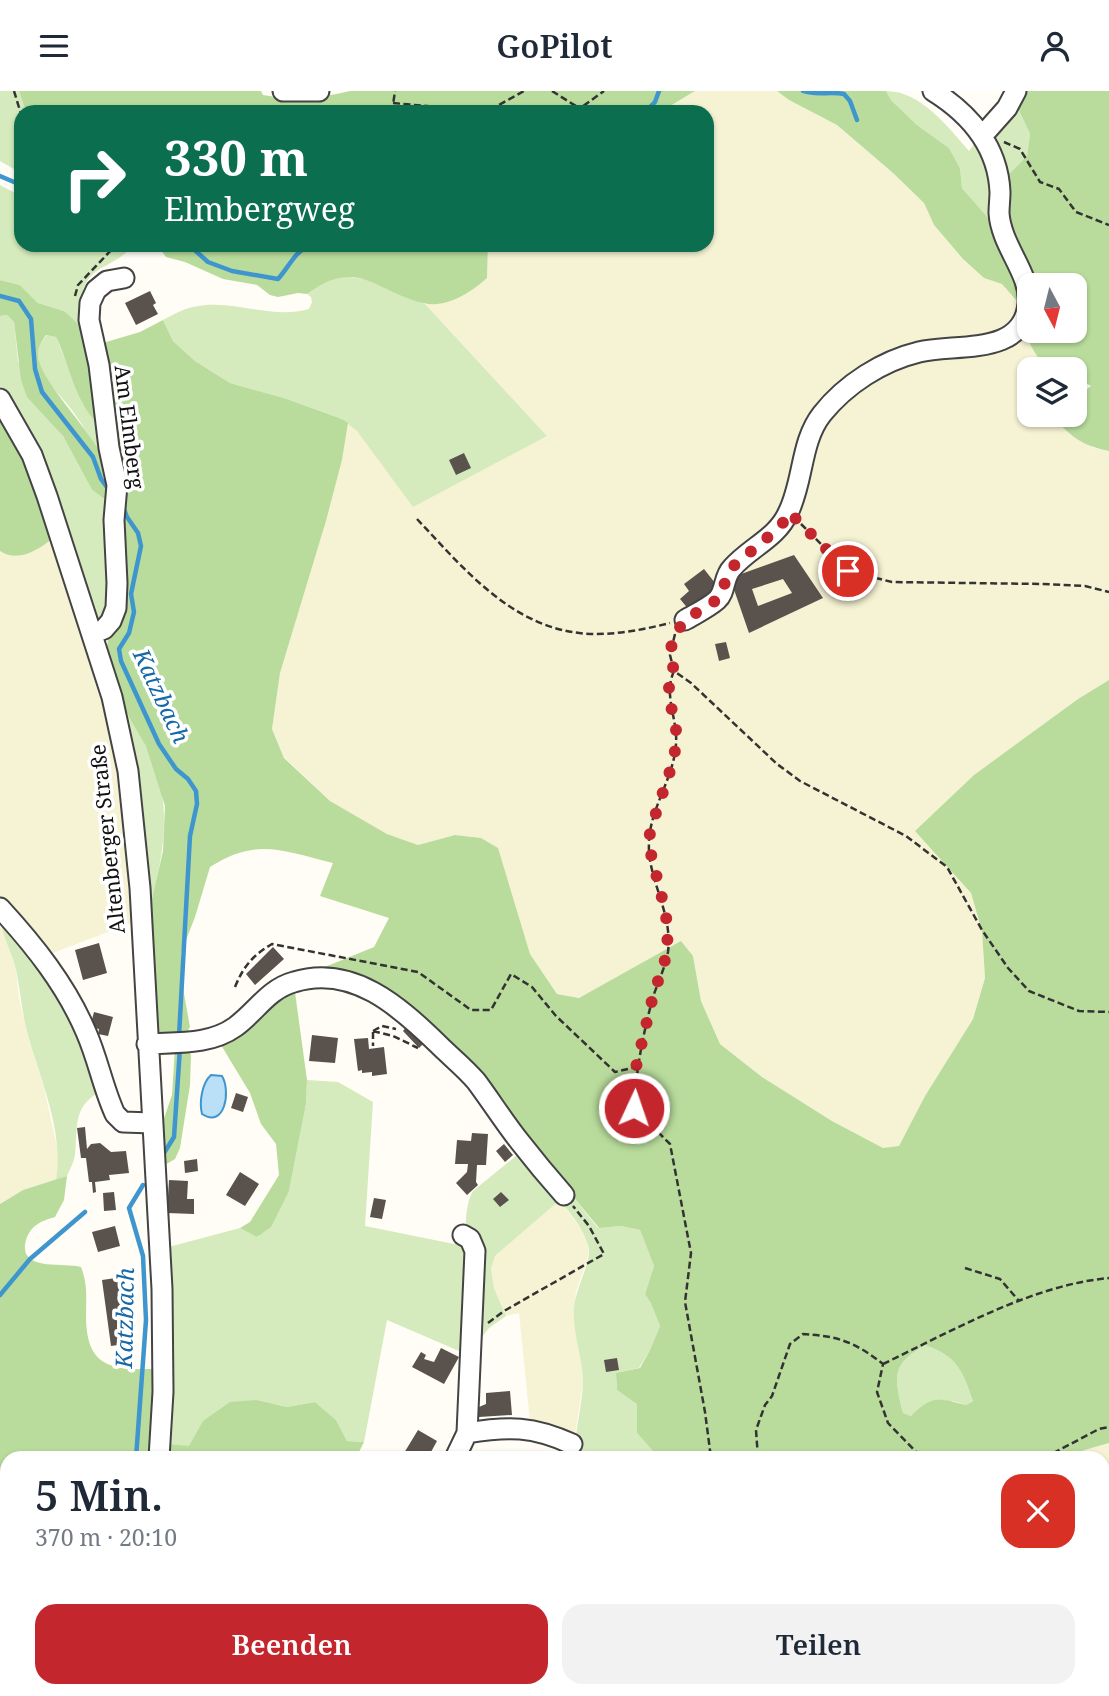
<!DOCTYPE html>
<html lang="de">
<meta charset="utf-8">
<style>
body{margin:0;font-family:"Noto Serif",serif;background:#f2f2f3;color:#1f2937;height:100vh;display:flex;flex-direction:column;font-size:26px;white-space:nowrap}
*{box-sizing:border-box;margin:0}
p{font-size:23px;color:#747a83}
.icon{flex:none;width:38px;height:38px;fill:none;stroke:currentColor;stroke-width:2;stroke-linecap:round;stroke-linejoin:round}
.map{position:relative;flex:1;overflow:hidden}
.panel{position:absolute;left:0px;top:1360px;width:1110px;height:247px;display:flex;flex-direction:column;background:#fff;border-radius:21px 21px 0 0;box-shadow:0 2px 5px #0004}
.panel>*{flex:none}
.guide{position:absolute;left:14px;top:14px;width:700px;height:147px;border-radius:21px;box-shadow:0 2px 5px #0004;background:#0b6e4f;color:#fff;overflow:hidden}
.needle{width:46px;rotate:173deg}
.fabs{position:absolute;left:1017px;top:182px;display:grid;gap:14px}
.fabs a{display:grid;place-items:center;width:70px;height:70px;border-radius:14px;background:#fff;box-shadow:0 2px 5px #0004;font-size:35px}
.pin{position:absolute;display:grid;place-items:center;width:60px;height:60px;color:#fff;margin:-30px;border:4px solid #fff;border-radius:50%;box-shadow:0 2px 7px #0007}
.me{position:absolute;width:77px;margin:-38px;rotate:3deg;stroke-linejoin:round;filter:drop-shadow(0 0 5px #0008)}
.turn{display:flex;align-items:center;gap:24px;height:147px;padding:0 35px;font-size:32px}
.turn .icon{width:91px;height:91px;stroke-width:2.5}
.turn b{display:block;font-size:49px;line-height:60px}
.round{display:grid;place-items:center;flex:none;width:74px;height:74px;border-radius:21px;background:#f2f2f3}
.overview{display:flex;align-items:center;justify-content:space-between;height:119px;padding:0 35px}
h1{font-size:42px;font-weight:600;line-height:52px}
.cta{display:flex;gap:14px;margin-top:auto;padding:14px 35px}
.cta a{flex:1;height:80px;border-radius:21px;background:#c4262e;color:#fff;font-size:28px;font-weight:600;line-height:80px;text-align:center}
.cta a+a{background:#f2f2f3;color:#1f2937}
header{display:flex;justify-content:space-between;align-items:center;height:91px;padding:0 35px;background:#fff;font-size:32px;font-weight:600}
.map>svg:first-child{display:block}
.farmland{fill:#f6f3d4}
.green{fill:#d5ebbd}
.forest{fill:#b9dc9c;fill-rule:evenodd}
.water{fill:#b9e0f7;stroke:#3f96cf;stroke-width:2}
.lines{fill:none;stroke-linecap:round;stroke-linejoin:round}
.stream{stroke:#3f96cf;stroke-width:4.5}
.building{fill:#5a524d;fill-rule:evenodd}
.minor-casing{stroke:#444;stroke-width:23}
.path{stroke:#333;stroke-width:2.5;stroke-dasharray:7 3.5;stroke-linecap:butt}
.minor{stroke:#fff;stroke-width:19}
.route{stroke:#c4262e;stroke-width:12;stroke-dasharray:0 21.6}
.labels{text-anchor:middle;stroke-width:7;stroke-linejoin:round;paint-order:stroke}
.street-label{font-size:21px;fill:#111;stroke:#fff}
.water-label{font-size:23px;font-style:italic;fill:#1768a6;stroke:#fff}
</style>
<header><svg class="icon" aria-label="menu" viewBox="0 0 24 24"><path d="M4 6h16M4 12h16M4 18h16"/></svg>GoPilot<svg class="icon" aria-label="person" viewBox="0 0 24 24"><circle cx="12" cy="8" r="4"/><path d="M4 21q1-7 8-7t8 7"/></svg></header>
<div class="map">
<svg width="1109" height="1605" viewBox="0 0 1109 1605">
<rect width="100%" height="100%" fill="#fffdf5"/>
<!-- farmland -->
<path class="farmland" d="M695 0H777L789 9 837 34 893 82 924 112 934 134 963 168 984 187 1002 192 1023 217 1024 242 1042 272 1056 278H1029V324H1056L1055 328 1094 357 1109 360V589L1078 608 974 684 916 740 971 802 982 840 985 887 973 928 925 1005 899 1056 883 1057 832 1030 762 986 720 953 701 910 693 865 579 907 557 903 530 863 497 757 481 747 455 744 418 754 387 743 330 710 284 666 272 638 280 582 326 430 342 369 348 332 357 340 374 361 413 415 547 345 425 213 445 211 487 187 488 154H707V21H660Z
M53 447 97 576 124 699 134 831 48 864 0 809V460L16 465 30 462Z
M0 835 5 843 16 879 19 907 28 946 44 997 60 1069 56 1089 23 1099 0 1113Z
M560 1109 586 1145 589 1163 576 1201 574 1219 582 1271 583 1293 574 1350 530 1331 519 1222 506 1225 494 1197 491 1178 495 1165Z
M1109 1352V1472L1103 1468 1102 1367H1069L1078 1361Z
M364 1600H759L762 1605H360Z"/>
<!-- green -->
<path class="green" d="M0 0H19L26 21H21V82L0 70Z
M886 0C921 0 948 36 969 60L978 48 993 82 997 137 962 97 960 77 949 57 917 34 891 9Z
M1017 15 1030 43 1027 65 1003 89 989 42Z
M0 94 21 105V154H133C125 165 113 171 101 177 72 194 82 225 89 253L64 220 38 212 20 194 0 189Z
M343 185 370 189 425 213 547 345 413 416 357 340 342 328 284 307 230 292 195 270 173 250 163 229C173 224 182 218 193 216 232 207 269 229 309 218L312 211 311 206 307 203 323 191Z
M7 224 14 231 18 270 49 328 63 345 92 399 111 413 110 523 98 533 11 312 0 295V225Z
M47 244 56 246 83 313 98 332 103 366C92 350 83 335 72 319 61 304 38 285 38 264 38 256 42 250 47 244Z
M121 606C128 623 138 637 146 654 176 715 163 763 148 825L145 741 137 680Z
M0 823 66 910 99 1001C72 1017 78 1037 75 1064 74 1071 70 1078 67 1085L56 1089C64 1042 42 993 29 948 22 925 21 902 16 879 12 860 0 842 0 823Z
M307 989 338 991 373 1011 365 1135 469 1156 466 1263 387 1229 364 1351 347 1350 336 1329 315 1311 287 1316 257 1309 203 1331 189 1356 167 1353 165 1157 240 1137 258 1146 289 1100 306 1013Z
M522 1060 569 1101 598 1137 621 1135 640 1139 654 1175 645 1203 651 1211 660 1235 650 1259 639 1277 616 1282 617 1299 637 1312V1342L659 1367H575C574 1341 582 1317 583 1292 583 1266 572 1242 574 1217 575 1200 590 1172 589 1160 587 1141 571 1124 560 1109L495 1165 491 1178 494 1197 506 1225 489 1237 475 1255C472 1219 456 1128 473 1100Z
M925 1254C958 1266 962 1279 973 1310L966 1314 953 1310 911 1325 903 1322C894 1285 891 1274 925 1254Z
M759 1600H920L936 1605H762Z"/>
<!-- forest -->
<path class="forest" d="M19 0H261L263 4C292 9 321 7 350 0H695L660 21H26Z
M777 0H886L891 9 917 34 949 57 960 77 962 97 997 137 1020 192 1023 217 1002 193 984 187 963 168 934 134 924 112 893 82 837 34 789 9Z
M1024 0H1109V360C1084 355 1072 347 1055 328L1056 324H1074L1075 307 1091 295 1075 286 1074 278C1039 278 1040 270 1024 242L1029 230V240H1074V194H1030L1015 164 1003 89 1027 65 1030 43 1017 15Z
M157 154H488L487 187C471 201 447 218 423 212 376 201 358 165 307 203L298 202 278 206 270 204 257 194 223 188 185 171 166 166Z
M0 189 20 194 38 212 64 220 77 232 89 253 98 332C76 314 69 272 56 246L46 244C42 250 38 256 38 264 38 287 91 340 102 365 108 378 108 399 111 413L92 399 63 345 27 306 21 289 14 231 7 224 0 225Z
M163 229 173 250 195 270 230 292 284 307 342 328 348 332 342 369 326 430 280 582 272 638 284 667 330 710 387 743 418 754 455 744 481 747 498 757 530 863 557 903 579 907 681 850 693 865 701 910 720 953 762 986 832 1030 883 1057 899 1055 925 1005 973 928 985 887 982 840 971 802 915 740 974 684 1078 608 1109 589V1352L1078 1361 1069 1367H659L637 1342V1313L617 1299 616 1282 640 1277 650 1259 660 1235 651 1212 645 1203 654 1175 640 1139 621 1135 599 1137 542 1068 402 914 310 882 374 856 389 827 320 805 333 772C283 760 256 746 210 776L195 826 181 862V886L190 936 187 941C175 943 165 945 154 938L148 825 163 760 165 715 146 655 129 626 121 606 107 556 108 548 119 526 96 254 140 241ZM925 1254C958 1266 962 1279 973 1310L966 1314C938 1307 932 1304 911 1325L903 1322C894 1285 891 1274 925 1254Z
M0 321 27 371 53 447C38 459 19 472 0 460Z
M294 894 307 989 306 1013 289 1100 271 1136 257 1146 240 1137 250 1131 279 1084 276 1053 261 1033 250 1002 221 954Z
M187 956 191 964 190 994 180 1057 175 1068 163 1075 162 1033 172 1004 175 957Z
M67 1085 64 1109 55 1126C41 1130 31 1134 26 1149 17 1181 63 1171 81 1176 88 1193 86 1208 86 1225 86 1277 112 1279 155 1278L152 1367H7V1600H141L140 1605H0V1113L23 1099Z
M257 1309 287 1316 315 1311 336 1329 347 1350 364 1351 356 1367H165L167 1353 189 1355 203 1330 230 1311Z
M1103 1468 1109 1472V1605H936L920 1600H1102Z
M154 1600H364L360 1605H154Z"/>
<!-- water -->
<path class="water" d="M211 984 222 985C231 1000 225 1038 202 1023 199 1011 202 992 211 984Z"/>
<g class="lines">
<!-- stream -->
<path class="stream" d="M803 0C817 5 830 0 844 3L850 10 857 29
M645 21 655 11 659 0
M0 85 21 94
M189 154 208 171 232 180 278 188C289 176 295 160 310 154
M0 205 19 210 31 228 35 278 42 301 93 366 101 388 109 399
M122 413 127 426 138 442 141 455 131 503 134 521 129 542 119 558 121 570 159 653 176 678 188 688 196 700 197 713 190 745 179 945
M164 1062 174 1046 180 957
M0 1204 30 1168 85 1121
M136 1367 146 1229 143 1165 129 1117 143 1094
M170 1600V1605"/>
</g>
<!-- building -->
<path class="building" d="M150 200 156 212 153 214 158 223 136 234 125 212Z
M464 362 471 377 456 384 449 369Z
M794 464 823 507 749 542 730 487ZM783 488 792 502 758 515 752 498Z
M704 478 719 497 690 520 680 508 689 500 684 493Z
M726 551 730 567 719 570 715 553Z
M99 852 107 882 83 889 75 859Z
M273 856 284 868 255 894 246 883Z
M94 921 113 926 108 945 98 943 99 938 90 936Z
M408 934 425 951 419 957 403 940Z
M312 944 338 947 335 972 309 970Z
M368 947 369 958 384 956 387 983 372 985V981L362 982V979L358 980 354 948Z
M236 1002 248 1006 243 1021 231 1017Z
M85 1036 87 1058 91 1053 100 1052 111 1061 126 1060 129 1082 109 1084 110 1089 95 1091 96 1101 93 1102 92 1091H89L86 1067H81L77 1037Z
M472 1042 488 1043 486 1074H477L476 1091 478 1094 467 1104 456 1092 467 1081 468 1073H455L457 1049 471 1050Z
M504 1053 513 1064 505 1071 496 1060Z
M197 1068 198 1080 185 1082 184 1070Z
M240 1081 259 1093 245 1115 226 1104Z
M169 1089 188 1090 187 1108H194V1123L167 1122Z
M114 1101 116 1119 104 1120 103 1102Z
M501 1101 509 1109 500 1116 493 1108Z
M374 1107 386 1109 382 1128 370 1126Z
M115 1135 120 1155 98 1161 92 1141Z
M123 1186 130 1231 122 1232 125 1253 111 1255 102 1189Z
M441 1257 459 1266 444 1293 412 1276 421 1261 426 1264 424 1268 434 1271Z
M617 1267 619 1279 606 1281 604 1269Z
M510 1300 512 1324 479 1326V1316L486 1313V1302Z
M418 1339 437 1350 431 1361 433 1362 431 1367H401Z"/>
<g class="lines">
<!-- minor casing -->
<g class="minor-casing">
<path id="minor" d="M283 0H319
M983 44 1007 17 1016 0
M0 308 32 364 47 405 112 606 128 680 140 797 162 1198 163 1301 159 1367
M685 529C695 523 708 517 717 509 726 501 723 486 732 477 749 457 777 447 788 422 804 390 800 351 822 323 846 293 882 270 919 261 955 252 1024 266 1028 212 1031 183 1001 155 999 122 999 115 1000 108 1000 101 998 56 970 23 933 0
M92 543 104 538 111 530 116 517 117 492 114 429 117 394 109 357 99 274 89 229 90 212 96 199 107 190 124 187
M0 817C34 854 66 894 86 941 98 968 103 997 115 1023L123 1031 152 1032
M147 953C177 951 210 954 235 936 256 921 268 898 294 891 352 873 399 915 438 953 450 965 465 977 476 990 491 1010 504 1031 520 1051 534 1069 549 1087 564 1104
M463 1144 470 1148 475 1160 467 1342
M455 1367 467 1342C508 1335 533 1335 572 1353
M147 1605V1600
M337 1605 340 1600"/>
</g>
<!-- path -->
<path class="path" d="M14 0 21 23
M552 0 579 17
M393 12 493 21
M490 19 524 0
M392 21 395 0
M575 21 604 0
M1004 51 1020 58 1040 91 1059 98 1076 121 1109 134
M75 205 78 194 116 154
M417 428C467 481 517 543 596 543 621 543 646 538 670 532
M801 433 848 480 892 491 1043 493 1085 495 1109 501
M675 543 670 564 674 580 691 592 777 673 800 690 906 745 947 776 982 839 1008 877 1029 900 1079 920 1109 921
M674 580C663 605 678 628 676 653 674 687 650 717 649 751 647 788 673 821 668 861 665 877 658 891 653 906 643 943 636 979 634 1017L670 1053 691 1162 685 1211 705 1321 711 1367
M235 896C243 876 253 864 272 853L418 881 471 919H491L511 883 532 896 556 925 615 981 636 976
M373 940 393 945 418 957
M373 940 382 935 396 938
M373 941V955
M965 1177 1000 1188 1019 1210
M488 1232 504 1220 604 1163 589 1135 573 1115
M883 1273C952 1240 1032 1194 1109 1187
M583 1362 589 1367
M758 1367 756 1339 765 1314 772 1305 790 1253 803 1243C838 1245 855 1251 883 1273L877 1301 888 1332 922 1367
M1044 1367 1099 1338 1109 1336
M1102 1485 1109 1486
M569 1600 571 1605"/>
<!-- minor -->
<use href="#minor" class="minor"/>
</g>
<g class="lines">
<!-- route -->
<path class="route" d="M634 1017 636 976 653 905 668 860 666 823 648 751 652 734 672 674 676 655V638L669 606V590L674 580 670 564 673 546 685 529 718 508 724 499 725 488 730 478 781 435 789 421 848 480"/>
</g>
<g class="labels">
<!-- street labels -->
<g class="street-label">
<text transform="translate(129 336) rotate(83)" y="7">Am Elmberg</text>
<text transform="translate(108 748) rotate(-96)" y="7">Altenberger Straße</text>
</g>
<!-- water labels -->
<g class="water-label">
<text transform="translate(161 605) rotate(65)" y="8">Katzbach</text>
<text transform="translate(125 1227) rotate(-89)" y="8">Katzbach</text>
</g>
</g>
</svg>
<div class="fabs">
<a><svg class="needle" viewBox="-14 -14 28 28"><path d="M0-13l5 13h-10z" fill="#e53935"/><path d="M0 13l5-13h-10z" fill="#747a83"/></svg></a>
<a><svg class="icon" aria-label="layers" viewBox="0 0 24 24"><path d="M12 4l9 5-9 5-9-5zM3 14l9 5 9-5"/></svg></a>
</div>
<div class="pin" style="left:848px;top:480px;background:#d93025"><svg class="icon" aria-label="arrive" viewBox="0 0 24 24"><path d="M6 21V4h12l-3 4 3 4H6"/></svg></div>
<svg class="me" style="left:634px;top:1017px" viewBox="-20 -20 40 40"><circle r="17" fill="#c4262e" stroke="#fff" stroke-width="3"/><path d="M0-11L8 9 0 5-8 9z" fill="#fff"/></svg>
<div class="guide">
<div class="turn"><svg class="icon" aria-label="right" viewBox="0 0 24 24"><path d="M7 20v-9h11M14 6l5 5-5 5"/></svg><div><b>330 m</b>Elmbergweg</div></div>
</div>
<section class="panel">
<div class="overview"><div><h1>5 Min.</h1><p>370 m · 20:10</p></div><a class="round" style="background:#d93025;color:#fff"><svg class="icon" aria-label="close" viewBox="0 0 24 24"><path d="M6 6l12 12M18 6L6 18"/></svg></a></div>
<div class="cta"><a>Beenden</a><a>Teilen</a></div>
</section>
</div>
